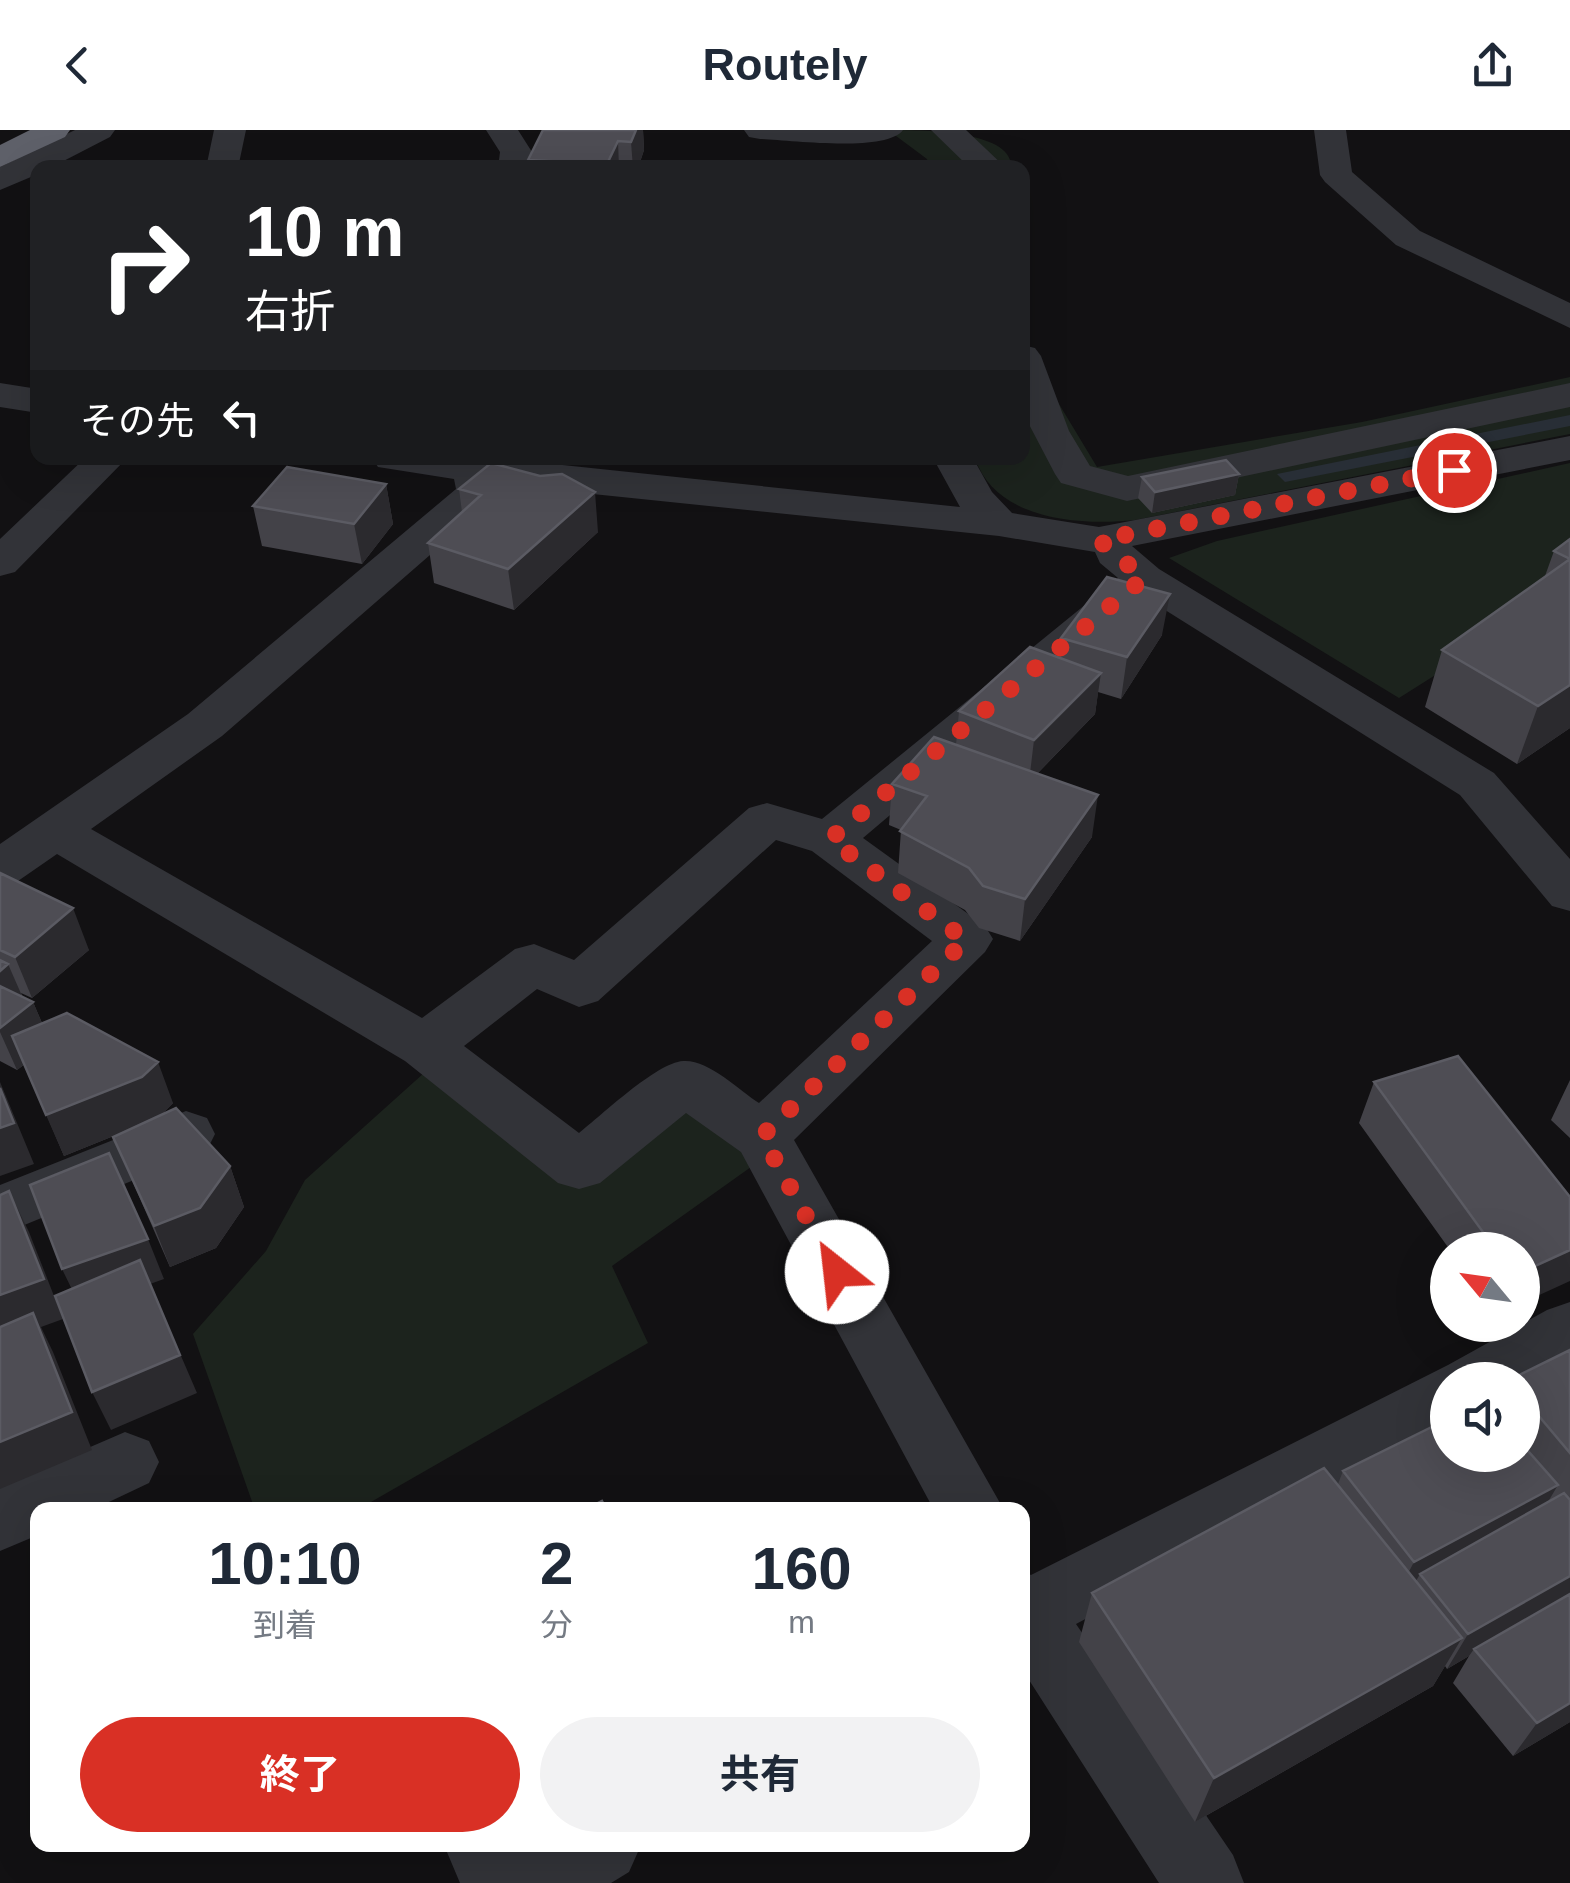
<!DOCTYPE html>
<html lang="ja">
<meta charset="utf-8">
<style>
body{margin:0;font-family:Helvetica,"Noto Sans JP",sans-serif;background:#f2f2f3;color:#1f2937;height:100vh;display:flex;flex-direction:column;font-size:38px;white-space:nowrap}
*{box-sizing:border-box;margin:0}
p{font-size:32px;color:#747a83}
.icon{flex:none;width:55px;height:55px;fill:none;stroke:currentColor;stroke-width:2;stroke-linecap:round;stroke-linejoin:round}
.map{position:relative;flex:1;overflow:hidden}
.panel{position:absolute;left:30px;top:1372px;width:1000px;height:350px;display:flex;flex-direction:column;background:#fff;border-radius:20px;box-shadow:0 10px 40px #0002}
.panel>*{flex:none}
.guide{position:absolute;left:30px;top:30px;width:1000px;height:305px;border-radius:20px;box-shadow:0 10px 40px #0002;background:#202124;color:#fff;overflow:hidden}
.needle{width:65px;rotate:299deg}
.buttons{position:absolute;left:1430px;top:1102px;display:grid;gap:20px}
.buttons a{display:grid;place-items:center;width:110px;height:110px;border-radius:50%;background:#fff;box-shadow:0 10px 40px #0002;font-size:50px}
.pin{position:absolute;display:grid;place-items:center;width:85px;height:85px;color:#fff;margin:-42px;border:5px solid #fff;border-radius:50%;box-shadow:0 2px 10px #0007}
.me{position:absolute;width:110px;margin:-55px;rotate:331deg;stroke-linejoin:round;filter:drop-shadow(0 0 8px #0008)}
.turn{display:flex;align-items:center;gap:35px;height:210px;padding:0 50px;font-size:45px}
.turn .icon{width:130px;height:130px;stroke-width:2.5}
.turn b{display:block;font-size:70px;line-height:85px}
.then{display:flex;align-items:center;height:95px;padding:0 50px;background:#0003;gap:20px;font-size:38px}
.eta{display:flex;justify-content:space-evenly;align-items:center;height:170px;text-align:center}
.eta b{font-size:60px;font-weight:700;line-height:70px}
.primary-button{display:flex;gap:20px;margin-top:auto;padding:20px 50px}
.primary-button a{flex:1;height:115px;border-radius:60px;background:#d93025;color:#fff;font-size:40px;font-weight:700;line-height:115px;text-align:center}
.primary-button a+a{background:#f2f2f3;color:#1f2937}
header{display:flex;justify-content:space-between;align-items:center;height:130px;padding:0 50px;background:#fff;font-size:45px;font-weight:700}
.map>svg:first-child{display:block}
.green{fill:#1c231d}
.water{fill:#282e36}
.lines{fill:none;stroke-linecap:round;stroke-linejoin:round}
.minor{fill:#323338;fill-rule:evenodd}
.highway{fill:#5e6069;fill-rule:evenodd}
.wall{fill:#434248}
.shaded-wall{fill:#2b2a2e}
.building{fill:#4e4d54;stroke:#5b5b63;stroke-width:2.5}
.route{stroke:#d93025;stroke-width:18;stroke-dasharray:0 32.4}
</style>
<header><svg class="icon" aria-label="back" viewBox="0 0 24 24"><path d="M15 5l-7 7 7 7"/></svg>Routely<svg class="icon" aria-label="share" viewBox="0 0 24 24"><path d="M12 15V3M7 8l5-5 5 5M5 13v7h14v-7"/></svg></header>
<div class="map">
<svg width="1570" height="1753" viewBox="0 0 1570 1753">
<rect width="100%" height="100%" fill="#121113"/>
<!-- green -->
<path class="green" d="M888 0C919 0 1013 0 1011 37H929L927 29Z
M1023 202 1047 254 1097 337 1362 292 1570 247V304L1135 390C1080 396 995 390 975 328H1022Z
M1570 333V460L1399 568 1169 428 1217 411Z
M434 934 581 1051 684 968 749 1011 751 1037 612 1136 648 1213 357 1380H255L193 1204 266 1121 305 1050Z"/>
<!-- water -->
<path class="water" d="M1570 285V296L1285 352 1277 344Z"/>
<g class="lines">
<!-- minor -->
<path class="minor" d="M75 0H115L110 7 50 38H38V44L0 60V37Z
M214 0H246L238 38H206Z
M486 0H518L532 22 530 38H498L500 22Z
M744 0H903C886 23 789 10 760 9L749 7Z
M931 0H966L1006 38H970Z
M1314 0H1346L1352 42 1420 101 1570 173V198L1396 115 1325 52 1320 45Z
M1022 215 1035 218 1041 226 1069 301 1090 336 1128 346 1570 253V277L1127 371 1061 353 1055 344 1022 281Z
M0 253 38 259V283L0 277Z
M1570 306V330L1132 416 1159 439 1494 643 1570 729V781L1552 776 1460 665 1146 468 863 708 985 796 993 809 985 822 794 1010 1004 1380H934L741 1022 686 983 600 1053 579 1059 558 1053 405 931 57 724 18 751 0 756V714L188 584 456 359 454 349 378 337 372 328H495L960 377 933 328H973L992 362 1012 383 1099 397ZM496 354 999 406 1095 422 1100 433 1118 448 822 689 767 673 749 678 574 830 534 814 515 819 422 888 91 699 222 606 492 371 498 362ZM776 710 812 721 932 811 759 973C739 960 708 929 683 931 656 933 602 985 579 1003L464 916 537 859 579 877 598 871Z
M85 328H127L15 442 0 446V409Z
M186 981 207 988 215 1004 207 1020 0 1105V1055Z
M1570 1172V1230L1522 1256V1250H1448V1296L1076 1494 1233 1725 1244 1753H1159L1022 1539V1441L1031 1445 1448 1235 1547 1180Z
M125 1302 149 1311 159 1332 149 1353 92 1380H38V1405L0 1421V1356Z
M444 1715H641L629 1742 611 1753H460Z"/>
<!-- highway -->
<path class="highway" d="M30 0H70L65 7 0 37V15Z"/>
</g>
<!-- wall -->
<path class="wall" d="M543 0H643L644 20 638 38H522L528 36V30Z
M1239 344 1235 365 1152 383 1138 368 1142 347Z
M386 354 393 394 362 434 262 416 253 376Z
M459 359 598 402 514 480 434 453 428 413 462 382Z
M1570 409V598L1517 634 1425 577 1442 520 1545 446 1554 421Z
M1162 505 1121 569 1098 562 1095 584 1037 644 1092 707 1020 811 979 798 965 780 898 743 901 700 889 695 892 654 956 615 959 581 1058 527 1061 508Z
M0 743 89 820 32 868 21 863 23 867 33 872 42 893 173 973 162 984 230 1036 244 1077 216 1118 170 1137 113 1007 126 1001 64 1026 25 934 17 940 0 931Z
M1570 950V1008L1551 990Z
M1374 952 1522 1120H1450L1359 993Z
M1570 1220V1592L1513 1626 1453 1553 1469 1526 1447 1539 1445 1536 1433 1556 1195 1692 1079 1512 1092 1463 1338 1354 1343 1341 1522 1325V1250Z"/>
<!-- shaded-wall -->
<path class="shaded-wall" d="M636 0H643L644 20 638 38H633L631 12Z
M618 11 619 38H607V34Z
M1239 344 1235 365 1152 383 1155 362Z
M386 354 393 394 362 434 354 394Z
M595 362 598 402 514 480 508 439Z
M1170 464 1162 505 1121 569 1127 527Z
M1101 543 1095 584 1029 652 1034 610Z
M1570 555V598L1517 634 1538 576Z
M1098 665 1092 707 1020 811 1025 769Z
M73 778 89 820 32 868 15 827Z
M8 834 26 875H0V841Z
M33 872 51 914 17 940 0 902V898Z
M158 932 173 973 158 988 64 1026 46 985Z
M0 952 34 1034 0 1046Z
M230 1036 244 1077 216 1118 170 1137 154 1096Z
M9 1061 29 1102 63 1189 41 1197 53 1222 92 1320 0 1359V1165Z
M148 1109 164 1149 150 1154 197 1263 111 1300 92 1262 81 1178 62 1139Z
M1570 1120V1151L1522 1173V1142Z
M1558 1355 1536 1392 1420 1444 1412 1458 1395 1468 1414 1432Z
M1570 1446V1468L1474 1519 1469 1526 1447 1539 1468 1504Z
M1462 1508 1433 1556 1195 1692 1214 1648Z
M1570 1573V1592L1513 1626 1537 1593Z"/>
<!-- building -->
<path class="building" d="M543 0H636L631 12 618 11 607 34 528 30Z
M523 36 565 38H522Z
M1226 330 1239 344 1155 362 1142 347Z
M491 333 540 346 562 344 595 362 508 439 428 413 481 365 459 359Z
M287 337 386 354 354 394 253 376Z
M1570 409V555L1538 576 1442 520 1570 429 1554 421Z
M1107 447 1170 464 1127 527 1061 508Z
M1030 517 1101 543 1034 610 959 581Z
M934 607 1098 665 1025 769 983 756 969 738 900 701 927 666 892 654Z
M0 743 73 778 15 827 0 820Z
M0 830 8 834 0 841Z
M0 856 33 872 0 898Z
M67 883 158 932 142 947 46 985 12 906Z
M1458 926 1570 1067V1120L1522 1142V1120H1496L1374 952Z
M0 958 14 993 0 998Z
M176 978 230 1036 200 1078 154 1096 113 1007Z
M109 1023 148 1109 62 1139 30 1055Z
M9 1061 44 1149 0 1165V1065Z
M140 1130 180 1225 92 1262 55 1166Z
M33 1183 72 1282 0 1312V1197Z
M1570 1220V1323L1522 1266V1250H1509Z
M1448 1289V1325H1522V1314L1558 1355 1414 1432 1343 1341Z
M1324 1338 1462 1508 1214 1648 1092 1463Z
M1564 1363 1570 1370V1446L1468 1504 1420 1444Z
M602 1371 607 1380H584Z
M1570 1464V1573L1537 1593 1474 1519Z"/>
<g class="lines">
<!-- route -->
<path class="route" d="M837 1142 762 1006 966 810 830 709 1144 448 1099 410 1454 340"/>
</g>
</svg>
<div class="buttons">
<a><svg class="needle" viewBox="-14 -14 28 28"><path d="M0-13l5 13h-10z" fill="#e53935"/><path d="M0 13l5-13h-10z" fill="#747a83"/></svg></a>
<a><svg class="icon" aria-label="sound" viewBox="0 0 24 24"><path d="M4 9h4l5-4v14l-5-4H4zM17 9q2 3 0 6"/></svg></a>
</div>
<div class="pin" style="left:1454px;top:340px;background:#d93025"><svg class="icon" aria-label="arrive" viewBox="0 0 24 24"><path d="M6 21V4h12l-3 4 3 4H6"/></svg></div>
<svg class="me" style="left:837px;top:1142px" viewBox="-20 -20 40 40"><circle r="19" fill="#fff"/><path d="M0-13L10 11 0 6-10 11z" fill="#d93025"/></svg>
<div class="guide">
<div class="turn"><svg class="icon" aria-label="right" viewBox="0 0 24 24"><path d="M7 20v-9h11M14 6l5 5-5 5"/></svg><div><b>10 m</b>右折</div></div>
<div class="then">その先<svg class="icon" aria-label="left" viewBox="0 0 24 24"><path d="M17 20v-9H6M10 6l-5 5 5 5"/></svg></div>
</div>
<section class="panel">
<div class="eta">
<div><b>10:10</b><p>到着</p></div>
<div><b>2</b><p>分</p></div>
<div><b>160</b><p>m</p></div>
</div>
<div class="primary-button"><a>終了</a><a>共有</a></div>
</section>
</div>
